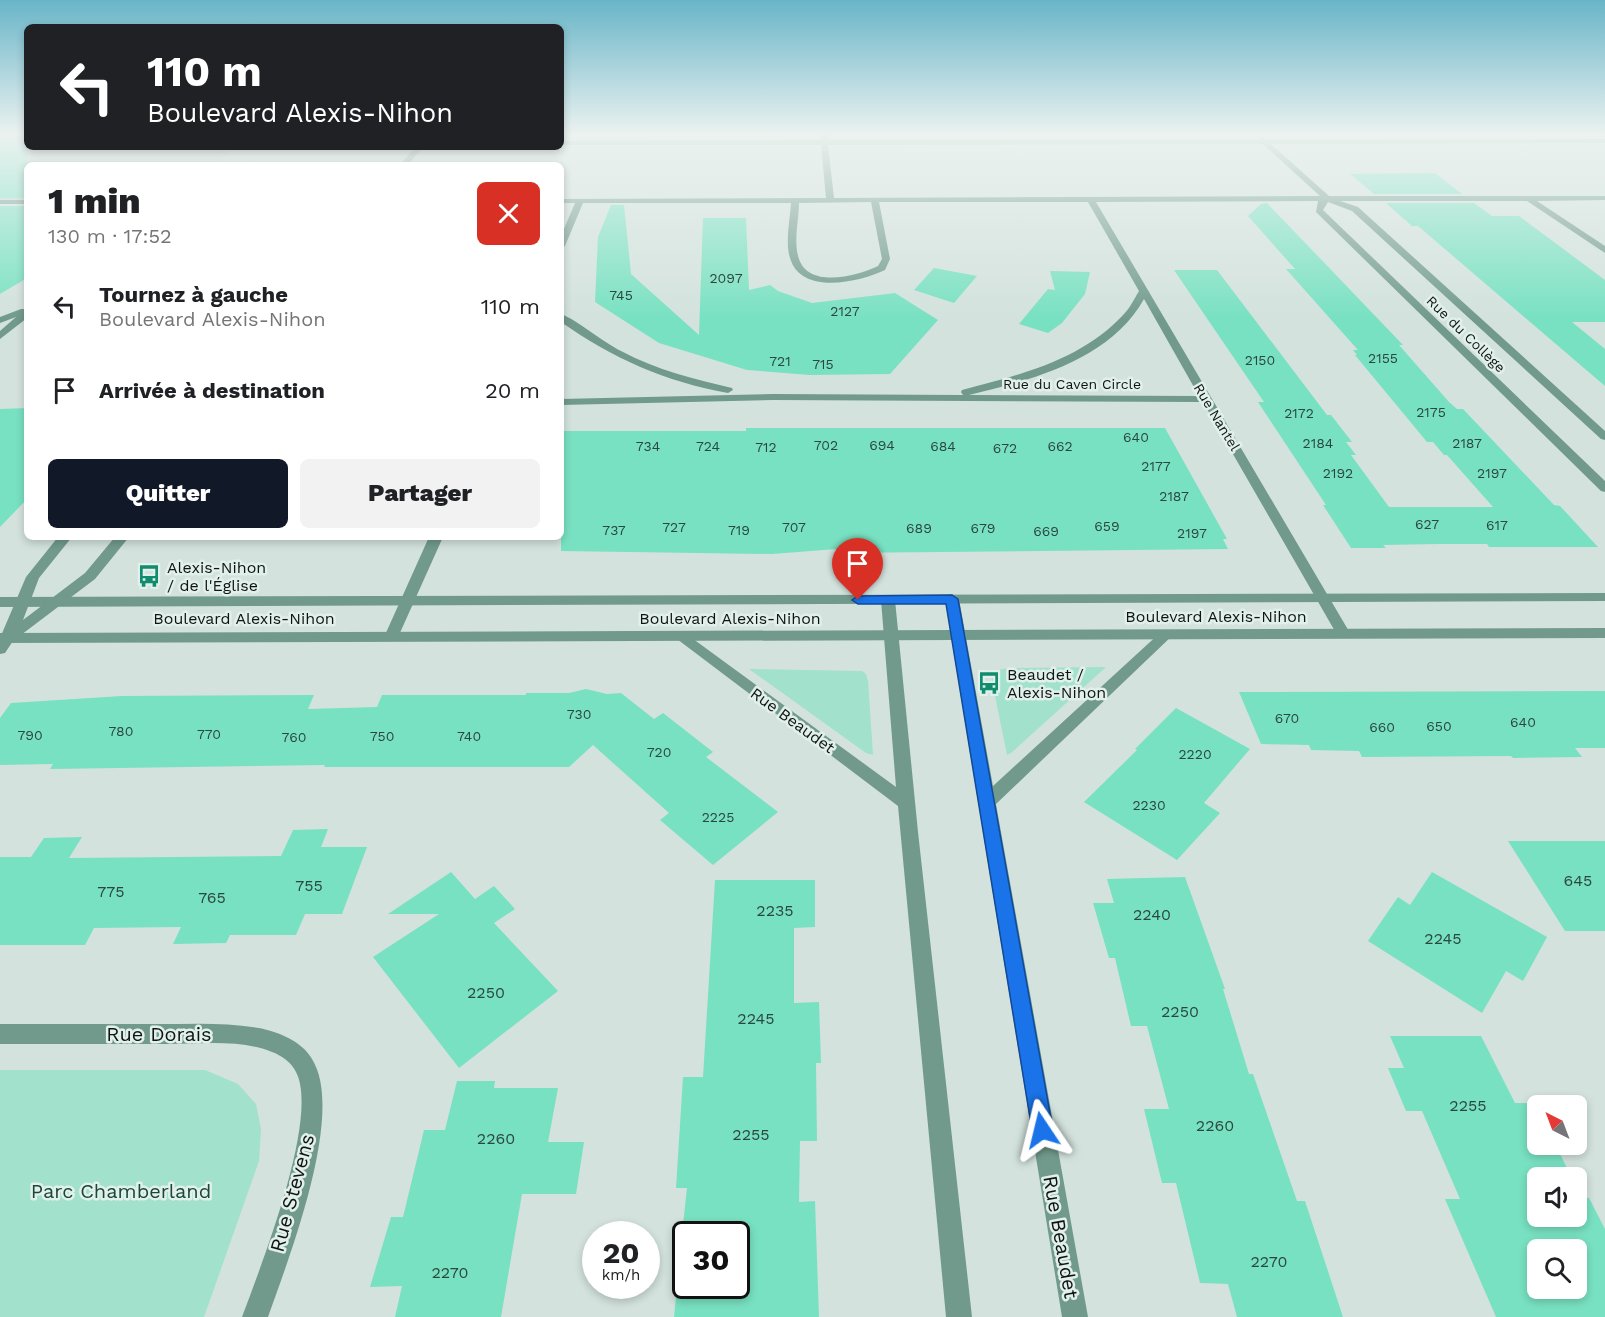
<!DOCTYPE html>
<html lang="fr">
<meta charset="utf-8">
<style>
body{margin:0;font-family:"Work Sans",sans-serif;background:#f2f2f2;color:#202124;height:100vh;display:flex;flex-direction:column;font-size:22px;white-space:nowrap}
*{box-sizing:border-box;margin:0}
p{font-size:20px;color:#757577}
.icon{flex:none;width:33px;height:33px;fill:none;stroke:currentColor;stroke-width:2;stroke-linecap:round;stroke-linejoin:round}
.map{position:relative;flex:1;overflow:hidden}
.drawer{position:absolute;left:24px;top:162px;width:540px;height:378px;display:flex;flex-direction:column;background:#fff;border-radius:9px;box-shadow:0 3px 9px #0003}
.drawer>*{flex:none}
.guide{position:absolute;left:24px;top:24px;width:540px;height:126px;border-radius:9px;box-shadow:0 3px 9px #0003;background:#202124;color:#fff;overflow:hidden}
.needle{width:39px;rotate:318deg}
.fabs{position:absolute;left:1527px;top:1095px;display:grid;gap:12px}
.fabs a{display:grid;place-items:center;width:60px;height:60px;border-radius:9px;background:#fff;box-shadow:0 3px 9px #0003;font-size:30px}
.speed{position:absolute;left:582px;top:1221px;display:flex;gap:12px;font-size:30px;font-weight:700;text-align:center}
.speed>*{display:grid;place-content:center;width:78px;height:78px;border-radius:50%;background:#fff;box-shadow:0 3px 9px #0003;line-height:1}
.speed small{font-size:15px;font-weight:400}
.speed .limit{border:3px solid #111;border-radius:9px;background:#fff;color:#111}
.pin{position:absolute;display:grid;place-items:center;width:51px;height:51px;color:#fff;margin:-62px -26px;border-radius:50% 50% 50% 0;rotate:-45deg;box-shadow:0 0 6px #0007}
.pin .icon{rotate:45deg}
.me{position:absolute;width:66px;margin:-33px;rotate:350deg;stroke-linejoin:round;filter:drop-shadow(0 0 4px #0008)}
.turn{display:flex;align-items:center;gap:21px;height:126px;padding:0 24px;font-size:27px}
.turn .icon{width:78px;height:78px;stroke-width:2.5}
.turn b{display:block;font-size:42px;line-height:51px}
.round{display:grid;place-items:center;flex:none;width:63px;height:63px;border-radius:9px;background:#f2f2f2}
.head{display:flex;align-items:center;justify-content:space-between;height:102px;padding:0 24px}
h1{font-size:36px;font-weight:800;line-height:45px}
.cta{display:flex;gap:12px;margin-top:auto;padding:12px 24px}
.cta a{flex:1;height:69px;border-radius:9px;background:#111827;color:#fff;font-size:24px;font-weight:800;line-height:69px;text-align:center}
.cta a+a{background:#f2f2f2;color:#202124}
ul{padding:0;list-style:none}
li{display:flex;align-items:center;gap:18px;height:84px;padding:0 24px}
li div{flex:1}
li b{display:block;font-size:22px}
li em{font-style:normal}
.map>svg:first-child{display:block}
.built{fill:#c1d8cf}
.green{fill:#a2e1cb}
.building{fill:#78e1c1;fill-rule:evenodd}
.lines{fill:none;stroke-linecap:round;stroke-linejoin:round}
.minor{fill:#719a8c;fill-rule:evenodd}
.tertiary{fill:#719a8c;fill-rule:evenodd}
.route{fill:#1a73e8;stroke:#114b97;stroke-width:1.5}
.labels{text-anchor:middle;stroke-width:5;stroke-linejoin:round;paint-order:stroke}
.number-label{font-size:14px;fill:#2a483e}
.far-street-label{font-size:14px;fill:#101513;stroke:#e1f0ea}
.poi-label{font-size:16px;fill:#101513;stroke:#e1f0ea;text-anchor:start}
.street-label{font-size:16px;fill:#101513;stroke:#e1f0ea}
.near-number-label{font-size:16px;fill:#2a483e}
.near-street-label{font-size:20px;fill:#101513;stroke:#e1f0ea}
.near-park-label{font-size:20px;fill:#19473a;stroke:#e1f0ea}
</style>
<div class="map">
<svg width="1605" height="1317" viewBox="0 0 1605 1317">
<rect width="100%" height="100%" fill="#d3e2dd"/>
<!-- built -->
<path class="built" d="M0 134 27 147H322L233 150 214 165H27V202H0Z"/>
<!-- green -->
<path class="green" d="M1106 667 1011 753 1007 755 992 681 994 671 1008 668Z
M749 669 862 671 866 674 868 681 873 755 866 753Z
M0 1070H205L238 1084 256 1104 261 1129 259 1161 204 1317H0Z"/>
<!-- building -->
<path class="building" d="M0 134H27V198H0Z
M1435 173 1462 194H1374L1350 174Z
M1267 203 1403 345H1399L1449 402 1457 409H1463L1554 505 1560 506 1598 547H1489L1487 544H1438L1383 545 1386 548H1351L1323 505H1326L1258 402H1264L1174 270H1217L1327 415H1331L1352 442H1346L1356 455H1351L1389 507H1493L1447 455H1444L1433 442H1427L1355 355H1357L1353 350H1358L1286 269H1295L1248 216 1261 204Z
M1386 203H1474L1492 216H1519L1605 280V322H1572L1605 349V386L1418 226H1412Z
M611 205H624L631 274 699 335 703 218H746L749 290 770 285 778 291 812 303 895 293 938 320 890 374 810 375 747 370 659 343 595 302 598 237Z
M0 206H27V278L0 294Z
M934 268 977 276 954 303 914 290Z
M1050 271 1090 272 1085 294 1062 323 1048 333 1019 324 1048 289 1055 290Z
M27 408V499L0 527V409Z
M746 428H1165L1227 539H1223L1228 549 837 553 836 549 772 554 561 551V431H746Z
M586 689 607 694 621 693 654 719 663 713 713 752 706 757 778 812 713 865 660 820 669 813 593 745 569 767H324L325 765 50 769 53 764 0 765V718L11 703 122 696 314 695 308 709 377 707 382 695H526V693H569Z
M1605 691V748H1575L1582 757 1513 758 1511 756 1362 757 1359 751 1311 750 1309 745 1261 744 1239 692Z
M1176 708 1250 749 1204 803 1220 813 1177 860 1084 802 1137 750 1135 749Z
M328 829 321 847H367L342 914H305L296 935H230L226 943 173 944 181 927 94 928 85 945H0V857H31L44 838 82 837 69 858 281 856 293 830Z
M1508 841H1605V931H1565Z
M451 872 475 899 494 886 515 909 494 923 558 991 459 1068 373 957 439 914H388Z
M1432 872 1547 937 1523 981 1506 971 1482 1013 1368 941 1398 897 1410 905Z
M1185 877 1225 989H1223L1249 1074H1253L1297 1201H1305L1343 1317H1237L1228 1284 1200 1283 1176 1183H1162L1144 1109H1169L1147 1026H1131L1115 958H1109L1093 903H1114L1107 879Z
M715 880H815V927L794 928V1003L819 1002 821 1063H816L817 1141H800L799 1202 815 1201 819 1317H674L677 1286H736V1234H682L687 1188H676L683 1077H703Z
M1390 1036H1481L1515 1103H1538V1144H1555L1572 1178H1538V1216H1576V1185L1583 1198H1589L1605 1229V1317H1496L1445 1199H1460L1422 1111H1406L1388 1068H1404ZM1538 1250H1576V1288H1538Z
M457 1081H495L494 1088H558L548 1142H584L576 1194H522L501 1317H395L402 1286 370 1287 391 1217H403L424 1130H445Z"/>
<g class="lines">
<!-- minor -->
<path class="minor" d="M821 134H827L828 140H1259L1262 137 1267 140 1605 139V143L1271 144 1329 196H1605V200L1537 201 1605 246V253L1527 201H1340L1358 207 1605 431V440L1601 439 1352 211 1328 202 1323 210 1605 481V492L1601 491 1316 212 1318 201 1096 202 1350 633 1343 638 1336 633 1203 402 773 400 561 405V399L773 394 963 395 961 392 962 390C1020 375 1082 360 1124 314 1130 308 1134 299 1139 291L1088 202H879L890 259 885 270C860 282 801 296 790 258 785 242 790 220 791 203H583L565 246 561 249V236L575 203H561V199L826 198 821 145H561V141L821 140ZM1263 144 1320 196 834 198 828 145ZM871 202 882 259 878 266C858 276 809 289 799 259 793 242 799 220 799 203ZM1144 299 1199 396 969 395C1032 380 1110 360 1144 299Z
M415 147H423L408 165H400Z
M0 200H27V204H0Z
M21 309H27V318L0 339V331L16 317 0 323V317Z
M561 314C577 320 603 342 621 351 657 370 693 379 732 388L733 390 728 393C666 382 612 358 561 322Z
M58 537H72L39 578 23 620 85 573 115 537H129L95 579 13 641 5 653 0 654V638L26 577Z
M429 537H443L399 635 392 640 387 638 385 635Z
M952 594 959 599 993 786 1162 631H1172L1174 634 996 804 1088 1317H1062L945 599Z
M888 595 895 600 918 832 972 1317H946L898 806 673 636 675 633H685L896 787 881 600Z
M0 1024C53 1024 106 1024 159 1024 192 1024 226 1022 259 1028 278 1032 302 1041 312 1059 346 1113 288 1260 268 1317H242C260 1268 320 1118 296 1072 292 1063 281 1055 272 1052 241 1039 201 1044 168 1044 112 1044 56 1044 0 1044Z"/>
<!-- tertiary -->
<path class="tertiary" d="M1605 593V601L0 607V597Z
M1605 628V638L0 643V633Z"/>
</g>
<!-- sky -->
<linearGradient id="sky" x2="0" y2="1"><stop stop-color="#69b5c8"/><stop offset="0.42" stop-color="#ebf2f0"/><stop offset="1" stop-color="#ebf2f0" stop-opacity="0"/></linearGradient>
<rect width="1605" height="319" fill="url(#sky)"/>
<!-- route -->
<path class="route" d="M952 595 958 599 1053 1130 1050 1137 1042 1140 1035 1137 1032 1130 946 604H858L852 600 858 596Z"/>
<!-- icons -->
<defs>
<g id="bus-bare" transform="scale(1.8)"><path d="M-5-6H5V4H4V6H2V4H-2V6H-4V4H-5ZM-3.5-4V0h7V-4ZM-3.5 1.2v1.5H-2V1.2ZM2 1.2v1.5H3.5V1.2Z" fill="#118c6f" stroke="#e1f0ea" stroke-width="2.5" paint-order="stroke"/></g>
</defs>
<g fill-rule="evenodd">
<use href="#bus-bare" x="149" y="576"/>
<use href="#bus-bare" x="989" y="683"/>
</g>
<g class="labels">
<!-- number labels -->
<g class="number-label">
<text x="726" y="283">2097</text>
<text x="621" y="300">745</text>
<text x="845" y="316">2127</text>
<text x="1383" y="363">2155</text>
<text x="1260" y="365">2150</text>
<text x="780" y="366">721</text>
<text x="823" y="369">715</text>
<text x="1431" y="417">2175</text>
<text x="1299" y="418">2172</text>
<text x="1136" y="442">640</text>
<text x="1318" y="448">2184</text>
<text x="1467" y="448">2187</text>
<text x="826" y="450">702</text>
<text x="882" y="450">694</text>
<text x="648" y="451">734</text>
<text x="708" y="451">724</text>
<text x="943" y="451">684</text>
<text x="1060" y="451">662</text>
<text x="766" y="452">712</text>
<text x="1005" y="453">672</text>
<text x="1156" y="471">2177</text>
<text x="1338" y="478">2192</text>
<text x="1492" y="478">2197</text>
<text x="1174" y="501">2187</text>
<text x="1427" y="529">627</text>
<text x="1497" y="530">617</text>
<text x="1107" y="531">659</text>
<text x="674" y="532">727</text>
<text x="794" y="532">707</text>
<text x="919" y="533">689</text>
<text x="983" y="533">679</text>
<text x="614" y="535">737</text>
<text x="739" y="535">719</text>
<text x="1046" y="536">669</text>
<text x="1192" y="538">2197</text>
<text x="579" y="719">730</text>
<text x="1287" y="723">670</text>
<text x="1523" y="727">640</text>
<text x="1439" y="731">650</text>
<text x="1382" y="732">660</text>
<text x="121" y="736">780</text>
<text x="209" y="739">770</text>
<text x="30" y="740">790</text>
<text x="382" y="741">750</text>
<text x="469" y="741">740</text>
<text x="294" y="742">760</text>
<text x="659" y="757">720</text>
<text x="1195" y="759">2220</text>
<text x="1149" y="810">2230</text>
<text x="718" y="822">2225</text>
</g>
<!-- far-street labels -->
<g class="far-street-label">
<text transform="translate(1466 334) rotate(44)" y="5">Rue du Collège</text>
<text x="1072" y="389">Rue du Caven Circle</text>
<text transform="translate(1217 417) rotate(59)" y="5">Rue Nantel</text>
</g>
<!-- poi labels -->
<g class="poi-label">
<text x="167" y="573">Alexis-Nihon<tspan x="167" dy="18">/ de l'Église</tspan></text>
<text x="1007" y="680">Beaudet /<tspan x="1007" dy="18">Alexis-Nihon</tspan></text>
</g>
<!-- street labels -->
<g class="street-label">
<text x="1216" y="622">Boulevard Alexis-Nihon</text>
<text x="244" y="624">Boulevard Alexis-Nihon</text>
<text x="730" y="624">Boulevard Alexis-Nihon</text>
<text transform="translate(793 720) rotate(36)" y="6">Rue Beaudet</text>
</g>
<!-- near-number labels -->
<g class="near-number-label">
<text x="1578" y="886">645</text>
<text x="309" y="891">755</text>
<text x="111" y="897">775</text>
<text x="212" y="903">765</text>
<text x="775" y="916">2235</text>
<text x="1152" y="920">2240</text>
<text x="1443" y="944">2245</text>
<text x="486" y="998">2250</text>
<text x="1180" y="1017">2250</text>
<text x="756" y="1024">2245</text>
<text x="1468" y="1111">2255</text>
<text x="1215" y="1131">2260</text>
<text x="751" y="1140">2255</text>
<text x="496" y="1144">2260</text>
<text x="1269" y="1267">2270</text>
<text x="450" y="1278">2270</text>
</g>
<!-- near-street labels -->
<g class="near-street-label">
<text x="159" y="1041">Rue Dorais</text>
<text transform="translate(292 1193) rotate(-75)" y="7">Rue Stevens</text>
<text transform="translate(1061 1237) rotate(80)" y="7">Rue Beaudet</text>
</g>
<!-- near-park labels -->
<g class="near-park-label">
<text x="121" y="1198">Parc Chamberland</text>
</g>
</g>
</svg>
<div class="fabs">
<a><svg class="needle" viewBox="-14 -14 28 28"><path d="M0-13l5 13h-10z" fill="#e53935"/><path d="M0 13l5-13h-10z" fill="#757577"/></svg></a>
<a><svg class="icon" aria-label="sound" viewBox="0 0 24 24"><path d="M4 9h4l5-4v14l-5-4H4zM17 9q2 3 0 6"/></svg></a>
<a><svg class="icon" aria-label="search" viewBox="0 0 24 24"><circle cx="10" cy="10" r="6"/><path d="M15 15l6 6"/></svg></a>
</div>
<div class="speed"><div>20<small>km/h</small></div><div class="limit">30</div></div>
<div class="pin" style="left:858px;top:600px;background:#d93025"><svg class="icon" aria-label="arrive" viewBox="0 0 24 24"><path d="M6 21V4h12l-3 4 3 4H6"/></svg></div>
<svg class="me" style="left:1042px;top:1130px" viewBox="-20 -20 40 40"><path d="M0-17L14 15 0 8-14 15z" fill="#1a73e8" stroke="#fff" stroke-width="4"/></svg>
<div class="guide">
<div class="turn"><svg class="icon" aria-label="left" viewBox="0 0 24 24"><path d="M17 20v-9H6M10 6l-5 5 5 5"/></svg><div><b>110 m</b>Boulevard Alexis-Nihon</div></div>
</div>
<section class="drawer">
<div class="head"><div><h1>1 min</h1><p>130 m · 17:52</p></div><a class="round" style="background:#d93025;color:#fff"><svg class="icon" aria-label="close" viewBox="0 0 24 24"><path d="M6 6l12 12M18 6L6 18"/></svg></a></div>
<ul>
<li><svg class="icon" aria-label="left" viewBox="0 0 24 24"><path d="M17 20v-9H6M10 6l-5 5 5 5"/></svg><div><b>Tournez à gauche</b><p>Boulevard Alexis-Nihon</p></div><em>110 m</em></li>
<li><svg class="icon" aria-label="arrive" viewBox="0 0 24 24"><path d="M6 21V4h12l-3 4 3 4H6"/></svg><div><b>Arrivée à destination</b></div><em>20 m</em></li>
</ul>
<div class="cta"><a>Quitter</a><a>Partager</a></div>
</section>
</div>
